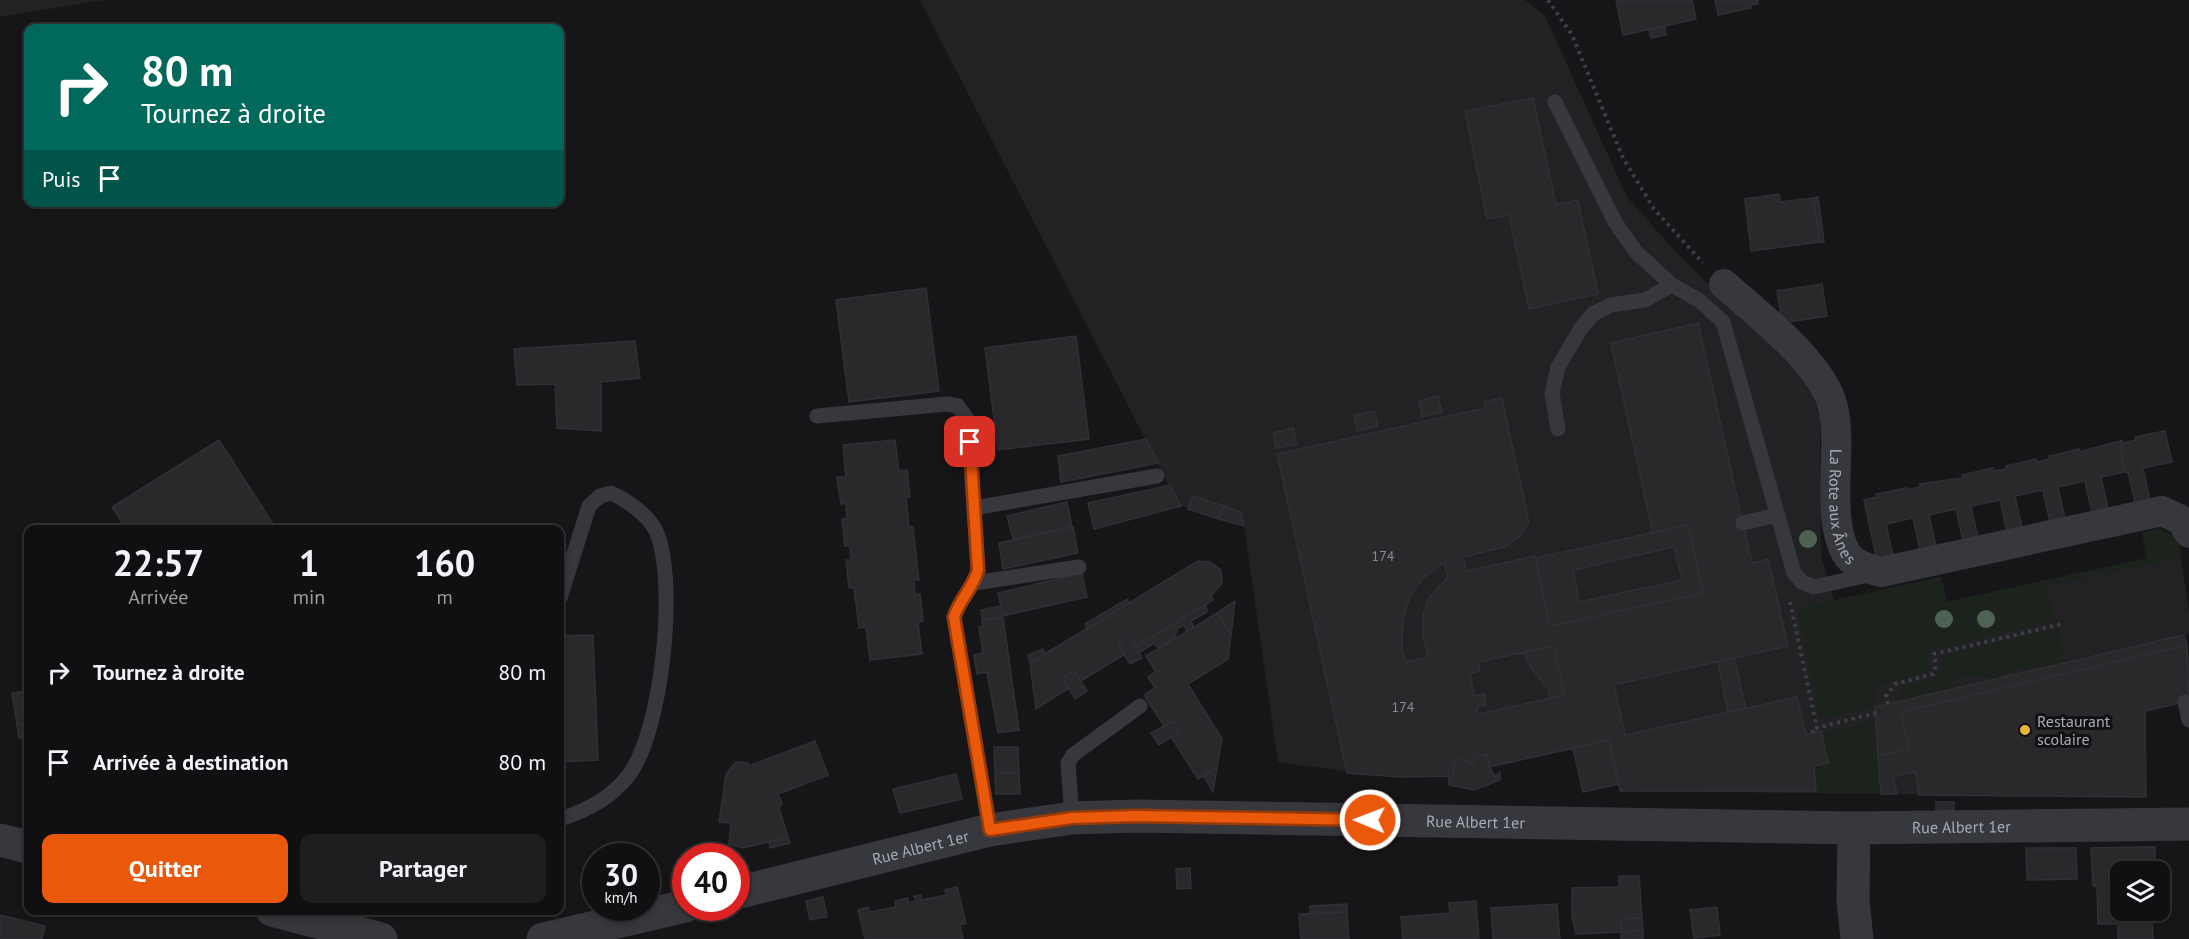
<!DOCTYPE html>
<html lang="fr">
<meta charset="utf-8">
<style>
body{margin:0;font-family:"PT Sans",sans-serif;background:#1e1e20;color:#f1f3f6;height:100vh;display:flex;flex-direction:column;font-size:22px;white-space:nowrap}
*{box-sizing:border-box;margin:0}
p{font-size:20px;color:#9c9d9f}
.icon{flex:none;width:33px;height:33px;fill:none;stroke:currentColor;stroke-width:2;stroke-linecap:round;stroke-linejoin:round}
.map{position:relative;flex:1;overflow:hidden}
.details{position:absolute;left:24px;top:525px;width:540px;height:390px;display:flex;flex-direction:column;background:#101012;border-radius:12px;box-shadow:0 3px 9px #0003,0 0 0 2px #303032}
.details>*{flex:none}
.top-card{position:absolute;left:24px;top:24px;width:540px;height:183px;border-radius:12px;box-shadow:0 3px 9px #0003,0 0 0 2px #303032;background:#00695c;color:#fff;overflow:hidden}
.buttons{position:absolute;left:2110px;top:861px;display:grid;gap:12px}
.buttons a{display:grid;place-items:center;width:60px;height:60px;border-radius:12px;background:#101012;box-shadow:0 3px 9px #0003,0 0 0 2px #303032;font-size:30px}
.speed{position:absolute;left:582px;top:843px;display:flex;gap:12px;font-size:30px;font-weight:700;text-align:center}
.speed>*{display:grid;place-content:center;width:78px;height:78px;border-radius:50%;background:#101012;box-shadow:0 3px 9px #0003,0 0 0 2px #303032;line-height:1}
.speed small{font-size:15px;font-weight:400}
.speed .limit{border:9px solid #d22;background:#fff;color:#111}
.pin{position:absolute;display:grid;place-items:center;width:51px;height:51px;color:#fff;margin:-26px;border-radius:12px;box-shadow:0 3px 9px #0006}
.me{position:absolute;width:66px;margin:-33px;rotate:271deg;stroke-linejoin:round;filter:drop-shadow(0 0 4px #0008)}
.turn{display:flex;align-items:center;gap:21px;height:126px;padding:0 18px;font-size:27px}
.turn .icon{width:78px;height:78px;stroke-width:2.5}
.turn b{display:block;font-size:42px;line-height:51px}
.then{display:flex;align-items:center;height:57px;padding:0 18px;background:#0003;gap:12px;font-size:22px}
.eta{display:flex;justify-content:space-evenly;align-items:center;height:102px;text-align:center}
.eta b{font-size:36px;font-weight:800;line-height:42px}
.button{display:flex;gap:12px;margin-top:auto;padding:12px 18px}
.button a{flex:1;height:69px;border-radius:12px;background:#ea580c;color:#fff;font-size:24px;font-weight:800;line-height:69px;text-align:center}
.button a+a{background:#1e1e20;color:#f1f3f6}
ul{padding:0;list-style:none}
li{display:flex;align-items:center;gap:18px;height:90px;padding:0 18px}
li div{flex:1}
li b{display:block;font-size:22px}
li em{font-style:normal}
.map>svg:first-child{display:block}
.built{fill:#222225}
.green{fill:#1c231d}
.building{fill:#29292c;stroke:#303034;stroke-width:1.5;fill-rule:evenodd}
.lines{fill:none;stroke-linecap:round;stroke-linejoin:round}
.path{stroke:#3d3f44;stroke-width:4;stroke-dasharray:3 4.5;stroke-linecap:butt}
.service{stroke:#37383d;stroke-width:15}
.minor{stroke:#37383d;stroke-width:30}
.tertiary{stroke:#37383d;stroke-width:33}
.tree{fill:#506353}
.route-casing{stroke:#983908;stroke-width:15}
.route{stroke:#ea580c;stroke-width:10}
.poi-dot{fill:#ebb53b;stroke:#111113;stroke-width:2}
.labels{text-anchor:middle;stroke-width:6;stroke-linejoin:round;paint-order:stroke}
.number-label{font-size:14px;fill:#888b94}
.street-label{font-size:16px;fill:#a8adb7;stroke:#111113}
.poi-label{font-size:16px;fill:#a8adb7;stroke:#111113;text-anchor:start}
</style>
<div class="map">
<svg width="2189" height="939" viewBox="0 0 2189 939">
<rect width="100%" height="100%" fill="#161618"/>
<!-- built -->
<path class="built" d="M0 0H104L0 17Z
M920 0H1525L1545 16 1627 197 1676 252 1808 383 1820 415 1821 556 1834 600 1941 577 1947 602 2147 558 2142 533 2159 529 2178 538 2189 611V634L2184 636 2189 656V701L2145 711 2146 797 1620 791 1619 784 1583 792 1573 749 1491 766 1494 776 1500 772V780L1474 790 1449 785 1448 776H1383L1278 762 1244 526 1181 506 1178 503Z"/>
<!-- green -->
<path class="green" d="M2159 529 2178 538 2181 557 2047 586 2055 620 1925 651 1930 672 1875 685V707L1820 719 1797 609 1941 577 1947 602 2147 558 2142 533Z
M2057 628 2065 663C2040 669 2018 662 1997 678 1975 680 1962 663 1949 690L1899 702 1898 694 1902 686 1931 682 1938 677 1944 658 1949 654Z
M1876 720 1881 794 1816 791 1814 766 1828 763 1822 735Z"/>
<!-- building -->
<path class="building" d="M1616 0H1692L1696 19 1623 35Z
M1715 0H1758V4L1750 5 1751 8 1718 15Z
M1665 26 1666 35 1651 38 1649 30Z
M1533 98 1556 205 1578 200 1598 294 1529 309 1509 215 1487 219 1465 111Z
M1779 194 1780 202 1813 198 1820 242 1751 251 1745 199Z
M1818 197 1824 242H1820L1813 198Z
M1822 284 1827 316 1782 323 1777 291Z
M926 288 939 391 849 402 836 300Z
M1698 323 1752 563 1768 559 1788 646 1614 685 1625 735 1797 697 1806 735 1821 731 1828 763 1814 766 1816 791H1620L1609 740 1489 767 1486 754 1478 756 1473 764 1463 759 1455 761 1453 776 1401 777 1347 773 1277 454 1485 408 1484 402 1502 398 1529 523 1519 537 1505 547 1463 557 1466 571 1535 556 1550 626 1703 593 1688 525 1653 533 1611 343ZM1444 562 1448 577 1429 598 1423 614V635L1428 657 1406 662 1402 649V632L1404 615 1411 594 1422 579ZM1554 646 1564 695 1478 714 1477 707 1486 705 1484 694 1474 696 1470 674 1480 671 1478 662Z
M1076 336 1089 439 998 450 985 348Z
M635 341 640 378 601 382V431L557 428 555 384 517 385 514 349Z
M1438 396 1442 412 1422 417 1419 401Z
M1374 411 1378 426 1357 431 1354 415Z
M1293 428 1297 444 1276 448 1273 433Z
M2165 431 2172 462 2143 468 2150 500 2135 503 2128 472H2124L2120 441 2122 440 2123 443 2136 440 2135 437Z
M1146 439 1159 463 1061 482 1058 456Z
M219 440 277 530H127L112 507Z
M895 440 899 471 907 470 910 497H906L909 527H913L919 580H914L915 595 920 594 923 621 918 622 922 654 870 660 866 627 859 628 854 588H849L846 560H851L850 546H845L842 519 847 518 846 503 841 504 837 477H846L843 445Z
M2120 441 2124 472 2101 477 2108 509 2092 513 2085 481 2058 487 2065 519 2050 522 2043 490 2015 496 2022 528 2007 532 2000 500 1971 506 1978 538 1963 541 1956 509 1929 515 1936 547 1920 550 1913 518 1886 524 1893 556 1877 560 1864 500 1877 497 1876 494 1907 488V490L1920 487V484L1963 478 1962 475 1993 468V471L2006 469V466L2036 459 2037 462 2050 459 2049 456 2079 449V452Z
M1170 485 1181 506 1094 529 1088 503Z
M1193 496 1224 506 1219 519 1188 509Z
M1067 502 1072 527 1013 539 1007 516Z
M1224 506 1241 512 1244 526 1219 519Z
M1688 525 1703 593 1550 626 1535 558ZM1674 547 1682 580 1579 602 1573 570Z
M1073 527 1078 553 1003 569 999 543Z
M1198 561 1210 562 1221 570 1222 583 1211 596 1213 600 1136 647 1130 636 1118 644 1125 654 1081 681 1074 671 1063 678 1069 688 1036 709 1030 663Z
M1082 573 1087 597 1003 616 998 593Z
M1127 599 1129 603 1087 629 1085 624Z
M1235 601 1231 635 1217 613Z
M1206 604 1207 612 1191 621 1194 627 1187 631 1184 625 1177 629 1175 638 1158 648 1154 643 1139 653 1142 658 1130 664 1118 644 1130 636 1136 647Z
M1001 606 1003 617 982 620 981 610Z
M1217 613 1231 635 1228 659 1188 684 1222 739 1217 768 1198 779 1171 737 1180 731 1173 721 1164 726 1144 695 1155 688 1148 677 1156 672 1146 656Z
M1003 617 1019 730 998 733 987 672 977 674 974 655 983 653 979 627H983L982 620Z
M593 635 598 760 560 762V636Z
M2184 635 2187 645 1901 712 1909 749 1878 756 1875 707Z
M2187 645 2189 701 2145 711 2146 797 1919 795 1915 772 1893 777 1897 794H1881L1878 756 1909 749 1901 712Z
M1554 646 1564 695 1550 699 1548 689 1530 666 1524 652Z
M1043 649 1046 654 1030 663 1028 655Z
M1734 658 1746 708 1728 712 1718 662Z
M1074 671 1087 691 1075 699 1063 678Z
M24 691 28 722 17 724 12 693Z
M1173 721 1180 731 1159 745 1151 733Z
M28 722V736L19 738 17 724Z
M1609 740 1619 784 1583 792 1573 748Z
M815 741 828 775 778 794 782 803 779 808 788 837 743 848 729 844 731 823 719 822 726 774 736 762 748 763 749 766Z
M994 747H1018L1019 773H995Z
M1486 754 1494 777 1500 772V780L1474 790 1449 785V776H1453L1455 761 1463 759 1473 764 1478 756Z
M1217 768 1213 792 1204 776Z
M995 773H1019L1020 794H996Z
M956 774 962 799 900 813 893 789Z
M1936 802H1954V811L1936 810Z
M788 837 790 843 770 848 769 842Z
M2155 847V872H2121V910H2152L2153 939H2118V924H2098L2097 887 2093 886 2091 848Z
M723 848 725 856H694V854Z
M2026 848H2076L2077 879 2027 880Z
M1190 868 1191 888 1177 889 1176 869Z
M1619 876H1639L1642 918 1621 919V932L1576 934 1572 916V888L1619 887Z
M957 887 966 923 960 925 963 939H865L858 910 868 907 870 912 896 907 895 901 908 898V903L916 901 914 896 921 895V900L947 895 945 890Z
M823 897 827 917 810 920 806 901Z
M1476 901 1479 939H1403L1401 917 1450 913 1449 903Z
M1347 904V912L1310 914V906Z
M1557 904 1560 939H1493L1491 908Z
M1717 907 1720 935 1694 938 1690 910Z
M1347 912 1349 939H1301L1299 914Z
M0 915 45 926 42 939H0Z
M1642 918 1643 930 1621 932V919Z
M1643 930V939H1621V932Z"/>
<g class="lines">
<!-- path -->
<path class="path" d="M1548 0 1572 35 1623 158 1654 209 1703 263
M1790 602 1817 728
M1888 704 1886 696 1895 684 1933 674 1936 666 1934 654 2062 624
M1813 733 1812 729 1876 713"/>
<!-- service -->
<path class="service" d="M1555 102 1615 222 1636 252 1672 285
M817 416 947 404 958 406 968 420 978 570C973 588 960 599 954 617L990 830
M1558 429 1552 393 1558 367 1581 328 1593 314 1610 305 1645 300 1672 285 1700 301 1723 322 1794 573 1802 582 1814 587 1873 574
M974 508 1157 476
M1743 523 1777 515
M974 583 1079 567
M560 598 589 506 600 496 611 493C627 500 648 515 656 531 678 580 662 734 628 776 611 798 586 811 560 819
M2185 702 2189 720
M1072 818 1068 763 1073 755 1140 706"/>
<!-- minor -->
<path class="minor" id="s1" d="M1724 284C1758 315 1822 362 1833 407 1843 448 1825 516 1846 553 1853 565 1869 569 1881 572L2162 511 2181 520 2189 533"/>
<!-- tertiary -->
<g class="tertiary">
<path d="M1854 828 1853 901 1857 939"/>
<path d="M0 840 28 847"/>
<path id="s2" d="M736 893 990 830 1072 818 1136 816 1854 828 2189 824"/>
<path d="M272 910 381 939"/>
<path d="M543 939 686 906"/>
</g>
</g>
<!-- trees -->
<g class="tree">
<circle cx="1808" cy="539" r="9"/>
<circle cx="1944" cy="619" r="9"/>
<circle cx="1986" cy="619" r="9"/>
</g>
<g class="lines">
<!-- route casing -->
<g class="route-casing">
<path id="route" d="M970 442 978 570C973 588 960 599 954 617L990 830 1072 818 1136 816 1370 820"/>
</g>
<!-- route -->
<use href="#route" class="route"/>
</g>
<!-- markers -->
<circle class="poi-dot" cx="2025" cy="730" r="6"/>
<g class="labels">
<!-- number labels -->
<g class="number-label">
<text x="1383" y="561">174</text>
<text x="1403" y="712">174</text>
</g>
<!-- street labels -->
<g class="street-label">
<text dy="6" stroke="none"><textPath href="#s1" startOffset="267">La Rote aux Ânes</textPath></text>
<text dy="6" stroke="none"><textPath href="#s2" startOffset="748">Rue Albert 1er</textPath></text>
<text dy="6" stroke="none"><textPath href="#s2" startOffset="1234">Rue Albert 1er</textPath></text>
<text dy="6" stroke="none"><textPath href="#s2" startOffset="190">Rue Albert 1er</textPath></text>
</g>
<!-- poi labels -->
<g class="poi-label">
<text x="2037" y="727">Restaurant<tspan x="2037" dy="18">scolaire</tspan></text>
</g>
</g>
</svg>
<div class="buttons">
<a><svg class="icon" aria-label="layers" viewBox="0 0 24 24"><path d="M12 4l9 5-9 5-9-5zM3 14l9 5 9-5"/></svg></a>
</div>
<div class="speed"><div>30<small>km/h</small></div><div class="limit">40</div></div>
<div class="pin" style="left:970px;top:442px;background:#d93025"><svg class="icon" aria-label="arrive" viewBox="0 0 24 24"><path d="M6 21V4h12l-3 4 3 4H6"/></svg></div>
<svg class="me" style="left:1370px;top:820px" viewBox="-20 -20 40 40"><circle r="17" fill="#ea580c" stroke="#fff" stroke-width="3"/><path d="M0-11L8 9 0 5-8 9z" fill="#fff"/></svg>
<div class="top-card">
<div class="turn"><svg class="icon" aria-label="right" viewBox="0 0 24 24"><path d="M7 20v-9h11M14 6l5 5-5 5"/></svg><div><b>80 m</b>Tournez à droite</div></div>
<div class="then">Puis<svg class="icon" aria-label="arrive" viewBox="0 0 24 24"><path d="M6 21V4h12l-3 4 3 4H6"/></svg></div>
</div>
<section class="details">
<div class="eta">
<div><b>22:57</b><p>Arrivée</p></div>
<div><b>1</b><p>min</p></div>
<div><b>160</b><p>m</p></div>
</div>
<ul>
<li><svg class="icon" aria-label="right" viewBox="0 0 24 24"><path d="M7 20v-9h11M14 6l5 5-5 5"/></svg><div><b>Tournez à droite</b></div><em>80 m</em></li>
<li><svg class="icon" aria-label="arrive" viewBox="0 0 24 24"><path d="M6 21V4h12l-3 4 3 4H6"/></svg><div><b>Arrivée à destination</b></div><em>80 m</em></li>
</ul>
<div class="button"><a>Quitter</a><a>Partager</a></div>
</section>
</div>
